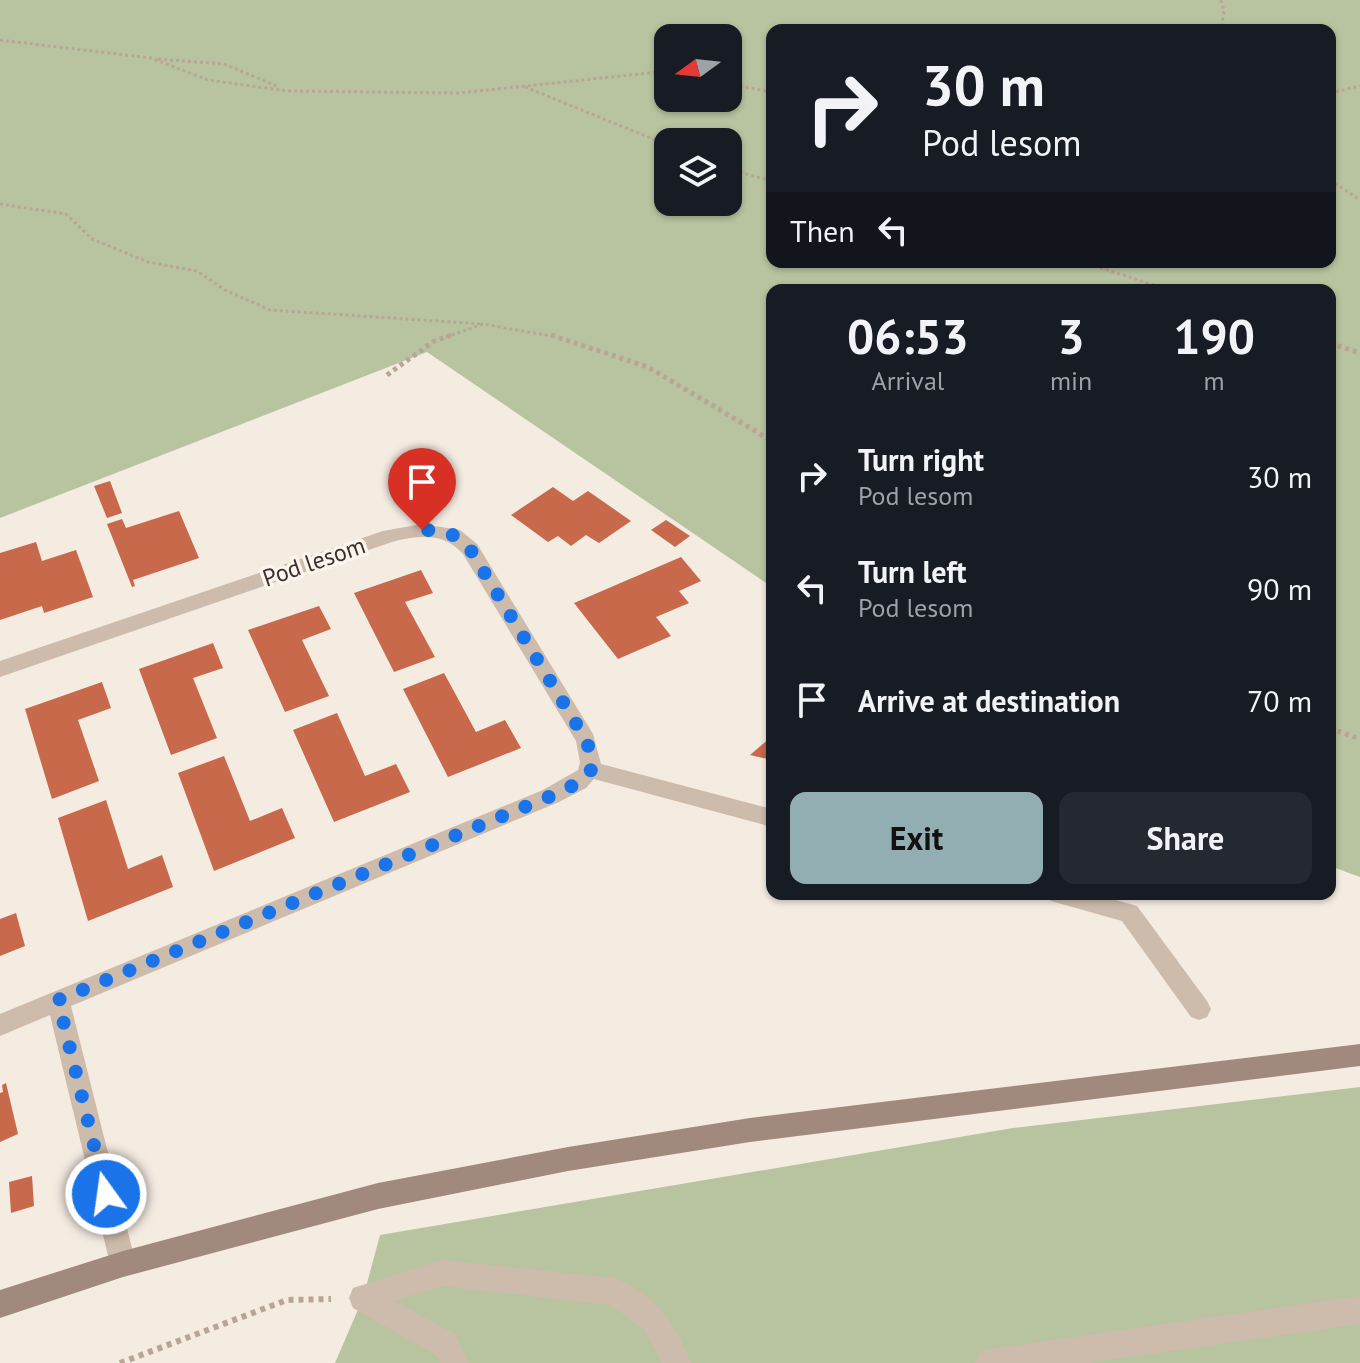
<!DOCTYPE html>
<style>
body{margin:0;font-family:"PT Sans",sans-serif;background:#242831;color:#f1f3f6;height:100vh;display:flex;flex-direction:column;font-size:30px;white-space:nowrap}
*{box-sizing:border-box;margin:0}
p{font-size:26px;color:#9ea1a6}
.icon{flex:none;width:44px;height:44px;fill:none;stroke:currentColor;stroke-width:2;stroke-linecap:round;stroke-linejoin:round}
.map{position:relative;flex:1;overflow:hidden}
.sheet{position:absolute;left:766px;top:284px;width:570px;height:616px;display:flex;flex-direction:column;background:#171b24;border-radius:16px;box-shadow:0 2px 6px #0004}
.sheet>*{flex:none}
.banner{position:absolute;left:766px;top:24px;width:570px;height:244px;border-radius:16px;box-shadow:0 2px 6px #0004;background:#171b24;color:#f1f3f6;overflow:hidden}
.needle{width:52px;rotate:255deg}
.buttons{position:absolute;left:654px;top:24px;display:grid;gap:16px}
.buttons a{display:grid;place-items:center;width:88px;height:88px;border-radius:16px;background:#171b24;box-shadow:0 2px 6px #0004;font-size:40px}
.pin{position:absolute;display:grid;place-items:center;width:68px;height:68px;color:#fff;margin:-82px -34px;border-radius:50% 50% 50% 0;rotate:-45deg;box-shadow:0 0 8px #0007}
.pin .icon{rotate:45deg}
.me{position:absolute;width:88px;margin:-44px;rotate:346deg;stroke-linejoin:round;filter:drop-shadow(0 0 6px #0008)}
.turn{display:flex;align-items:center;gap:28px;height:168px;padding:0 24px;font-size:36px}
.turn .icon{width:104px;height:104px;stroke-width:2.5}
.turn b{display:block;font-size:56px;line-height:68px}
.then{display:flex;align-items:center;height:76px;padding:0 24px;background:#0003;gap:16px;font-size:30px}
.eta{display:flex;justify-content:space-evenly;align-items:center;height:136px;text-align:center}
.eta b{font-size:48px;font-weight:700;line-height:56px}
.primary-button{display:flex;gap:16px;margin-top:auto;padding:16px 24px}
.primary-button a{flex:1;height:92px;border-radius:16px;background:#92aeb2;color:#111;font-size:32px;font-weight:700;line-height:92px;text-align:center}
.primary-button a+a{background:#242831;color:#f1f3f6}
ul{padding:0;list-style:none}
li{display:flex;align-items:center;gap:24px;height:112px;padding:0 24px}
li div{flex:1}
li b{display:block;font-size:30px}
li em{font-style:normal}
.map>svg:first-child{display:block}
.green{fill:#b8c4a0;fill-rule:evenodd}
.building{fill:#c8694b}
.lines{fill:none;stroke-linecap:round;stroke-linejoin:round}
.path-far2{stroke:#b9a596;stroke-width:3;stroke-dasharray:3 3;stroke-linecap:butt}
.path-far1{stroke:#b9a596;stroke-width:5;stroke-dasharray:4 4;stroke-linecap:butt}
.path{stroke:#b9a596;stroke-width:6;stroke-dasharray:5 5;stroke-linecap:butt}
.lane{fill:#cdbbac;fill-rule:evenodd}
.street{fill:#cdbbac;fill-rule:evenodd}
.secondary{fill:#a18a7d;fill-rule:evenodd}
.route{stroke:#1a73e8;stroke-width:14;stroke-dasharray:0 25.2}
.labels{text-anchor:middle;stroke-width:7;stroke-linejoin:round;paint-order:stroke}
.street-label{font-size:24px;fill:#3b302b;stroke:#fbf5ee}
</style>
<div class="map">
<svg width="1360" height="1363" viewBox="0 0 1360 1363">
<rect width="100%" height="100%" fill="#f4ebe1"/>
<!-- green -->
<path class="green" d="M0 0H1360V877L1330 866V290H772V587L427 352 0 518ZM772 30H1330V262H772ZM668 38H728V98H668ZM668 142H728V202H668Z
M1360 1087V1363H335L363 1298 380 1235 1013 1128Z"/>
<!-- building -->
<path class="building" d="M110 481 122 513 107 518 94 486Z
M553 487 573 501 588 491 631 521 599 543 586 535 571 546 558 536 548 542 511 515Z
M179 511 199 558 133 580 135 586 132 587 107 524 122 519 126 528Z
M666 520 690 536 675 547 651 530Z
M36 542 42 561 76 550 93 597 44 613 42 606 0 620V553Z
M681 557 701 581 679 591 689 603 656 617 671 636 618 659 574 603Z
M421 570 433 593 405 602 435 657 394 672 354 593Z
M319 606 331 629 302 640 329 696 285 712 248 630Z
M213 643 223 668 193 678 217 738 171 755 139 669Z
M444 673 476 732 505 720 521 748 448 777 403 689Z
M102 682 111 708 78 720 99 781 52 799 25 709Z
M337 713 365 776 396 764 410 792 334 822 293 730Z
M772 736V760L750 755Z
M224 756 250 821 282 808 295 838 214 871 178 773Z
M106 800 128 869 162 855 173 887 88 921 58 818Z
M16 913 25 946 0 956V919Z
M6 1083 18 1134 0 1142V1093L3 1092 2 1085Z
M32 1176 34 1206 11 1213 9 1182Z"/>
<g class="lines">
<!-- path-far2 -->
<path class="path-far2" d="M1221 0 1224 11 1221 30
M0 40 151 58 208 80 288 91 459 93 659 72 668 74
M158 59 224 64 279 87
M728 84 772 92
M525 87 668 145
M1330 93 1360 86
M728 169 772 181
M1330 180 1360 200
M0 204 66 214 92 239 148 262 197 271 225 290 270 310 483 324
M1083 262 1169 290
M446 337 483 324 557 337"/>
<!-- path-far1 -->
<path class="path-far1" d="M551 335 648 367 772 441
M1330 343 1360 353
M387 375 434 341 452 335
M1330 728 1360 739"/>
<!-- path -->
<path class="path" d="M120 1363 287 1300 331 1299"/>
<!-- lane -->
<path class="lane" d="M442 1260 615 1278C657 1296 674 1322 691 1363H662L644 1329 610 1305 442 1286 395 1301 456 1335 468 1363H440L436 1355 353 1308 349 1298 353 1288Z
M1360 1296V1324L1086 1363H975L979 1353 989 1349Z"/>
<!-- street -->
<path class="street" d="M422 524 460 530 477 544 593 734 601 764 772 809V827L594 779 586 788 559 802 71 1006 136 1264 132 1273 123 1277 114 1273 110 1264 50 1015 0 1036V1014L543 790 578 770 580 762 576 741 463 554C443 532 419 535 392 542L0 677V661L383 531Z
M1048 894H1095L1137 906 1207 1001 1211 1009 1207 1017 1199 1020 1191 1017 1122 921 1051 901Z"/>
<!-- secondary -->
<path class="secondary" d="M1360 1044V1066L750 1142 568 1171 378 1209 123 1277 0 1318V1290L123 1251 378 1183 568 1147 750 1118Z"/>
</g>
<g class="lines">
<!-- route -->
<path class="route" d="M106 1194 58 1000 551 796 572 786 591 770 592 757 586 740 470 549C458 533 441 530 422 530"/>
</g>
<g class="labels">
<!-- street labels -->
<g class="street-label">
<text transform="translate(314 562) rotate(-19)" y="8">Pod lesom</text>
</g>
</g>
</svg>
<div class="buttons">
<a><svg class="needle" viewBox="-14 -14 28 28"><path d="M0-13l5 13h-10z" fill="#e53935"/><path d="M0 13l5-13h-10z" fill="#9ea1a6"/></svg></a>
<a><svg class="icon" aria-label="layers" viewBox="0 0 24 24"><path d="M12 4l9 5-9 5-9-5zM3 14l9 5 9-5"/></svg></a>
</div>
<div class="pin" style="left:422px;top:530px;background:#d93025"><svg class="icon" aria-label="arrive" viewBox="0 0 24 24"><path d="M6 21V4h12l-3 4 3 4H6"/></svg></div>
<svg class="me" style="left:106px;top:1194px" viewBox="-20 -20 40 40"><circle r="17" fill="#1a73e8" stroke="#fff" stroke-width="3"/><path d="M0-11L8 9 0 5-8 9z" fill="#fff"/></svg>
<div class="banner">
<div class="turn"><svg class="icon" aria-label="right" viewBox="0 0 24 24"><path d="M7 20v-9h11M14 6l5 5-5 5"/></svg><div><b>30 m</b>Pod lesom</div></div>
<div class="then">Then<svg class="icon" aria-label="left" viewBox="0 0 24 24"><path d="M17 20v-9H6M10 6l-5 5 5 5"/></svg></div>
</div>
<section class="sheet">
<div class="eta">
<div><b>06:53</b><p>Arrival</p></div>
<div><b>3</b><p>min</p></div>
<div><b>190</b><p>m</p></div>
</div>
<ul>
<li><svg class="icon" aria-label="right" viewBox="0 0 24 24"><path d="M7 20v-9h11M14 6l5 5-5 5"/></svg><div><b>Turn right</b><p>Pod lesom</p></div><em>30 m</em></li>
<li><svg class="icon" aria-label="left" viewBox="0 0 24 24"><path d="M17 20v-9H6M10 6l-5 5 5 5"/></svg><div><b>Turn left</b><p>Pod lesom</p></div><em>90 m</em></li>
<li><svg class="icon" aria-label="arrive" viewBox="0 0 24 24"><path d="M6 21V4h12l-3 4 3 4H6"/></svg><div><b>Arrive at destination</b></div><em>70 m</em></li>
</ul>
<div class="primary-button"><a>Exit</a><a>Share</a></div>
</section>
</div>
